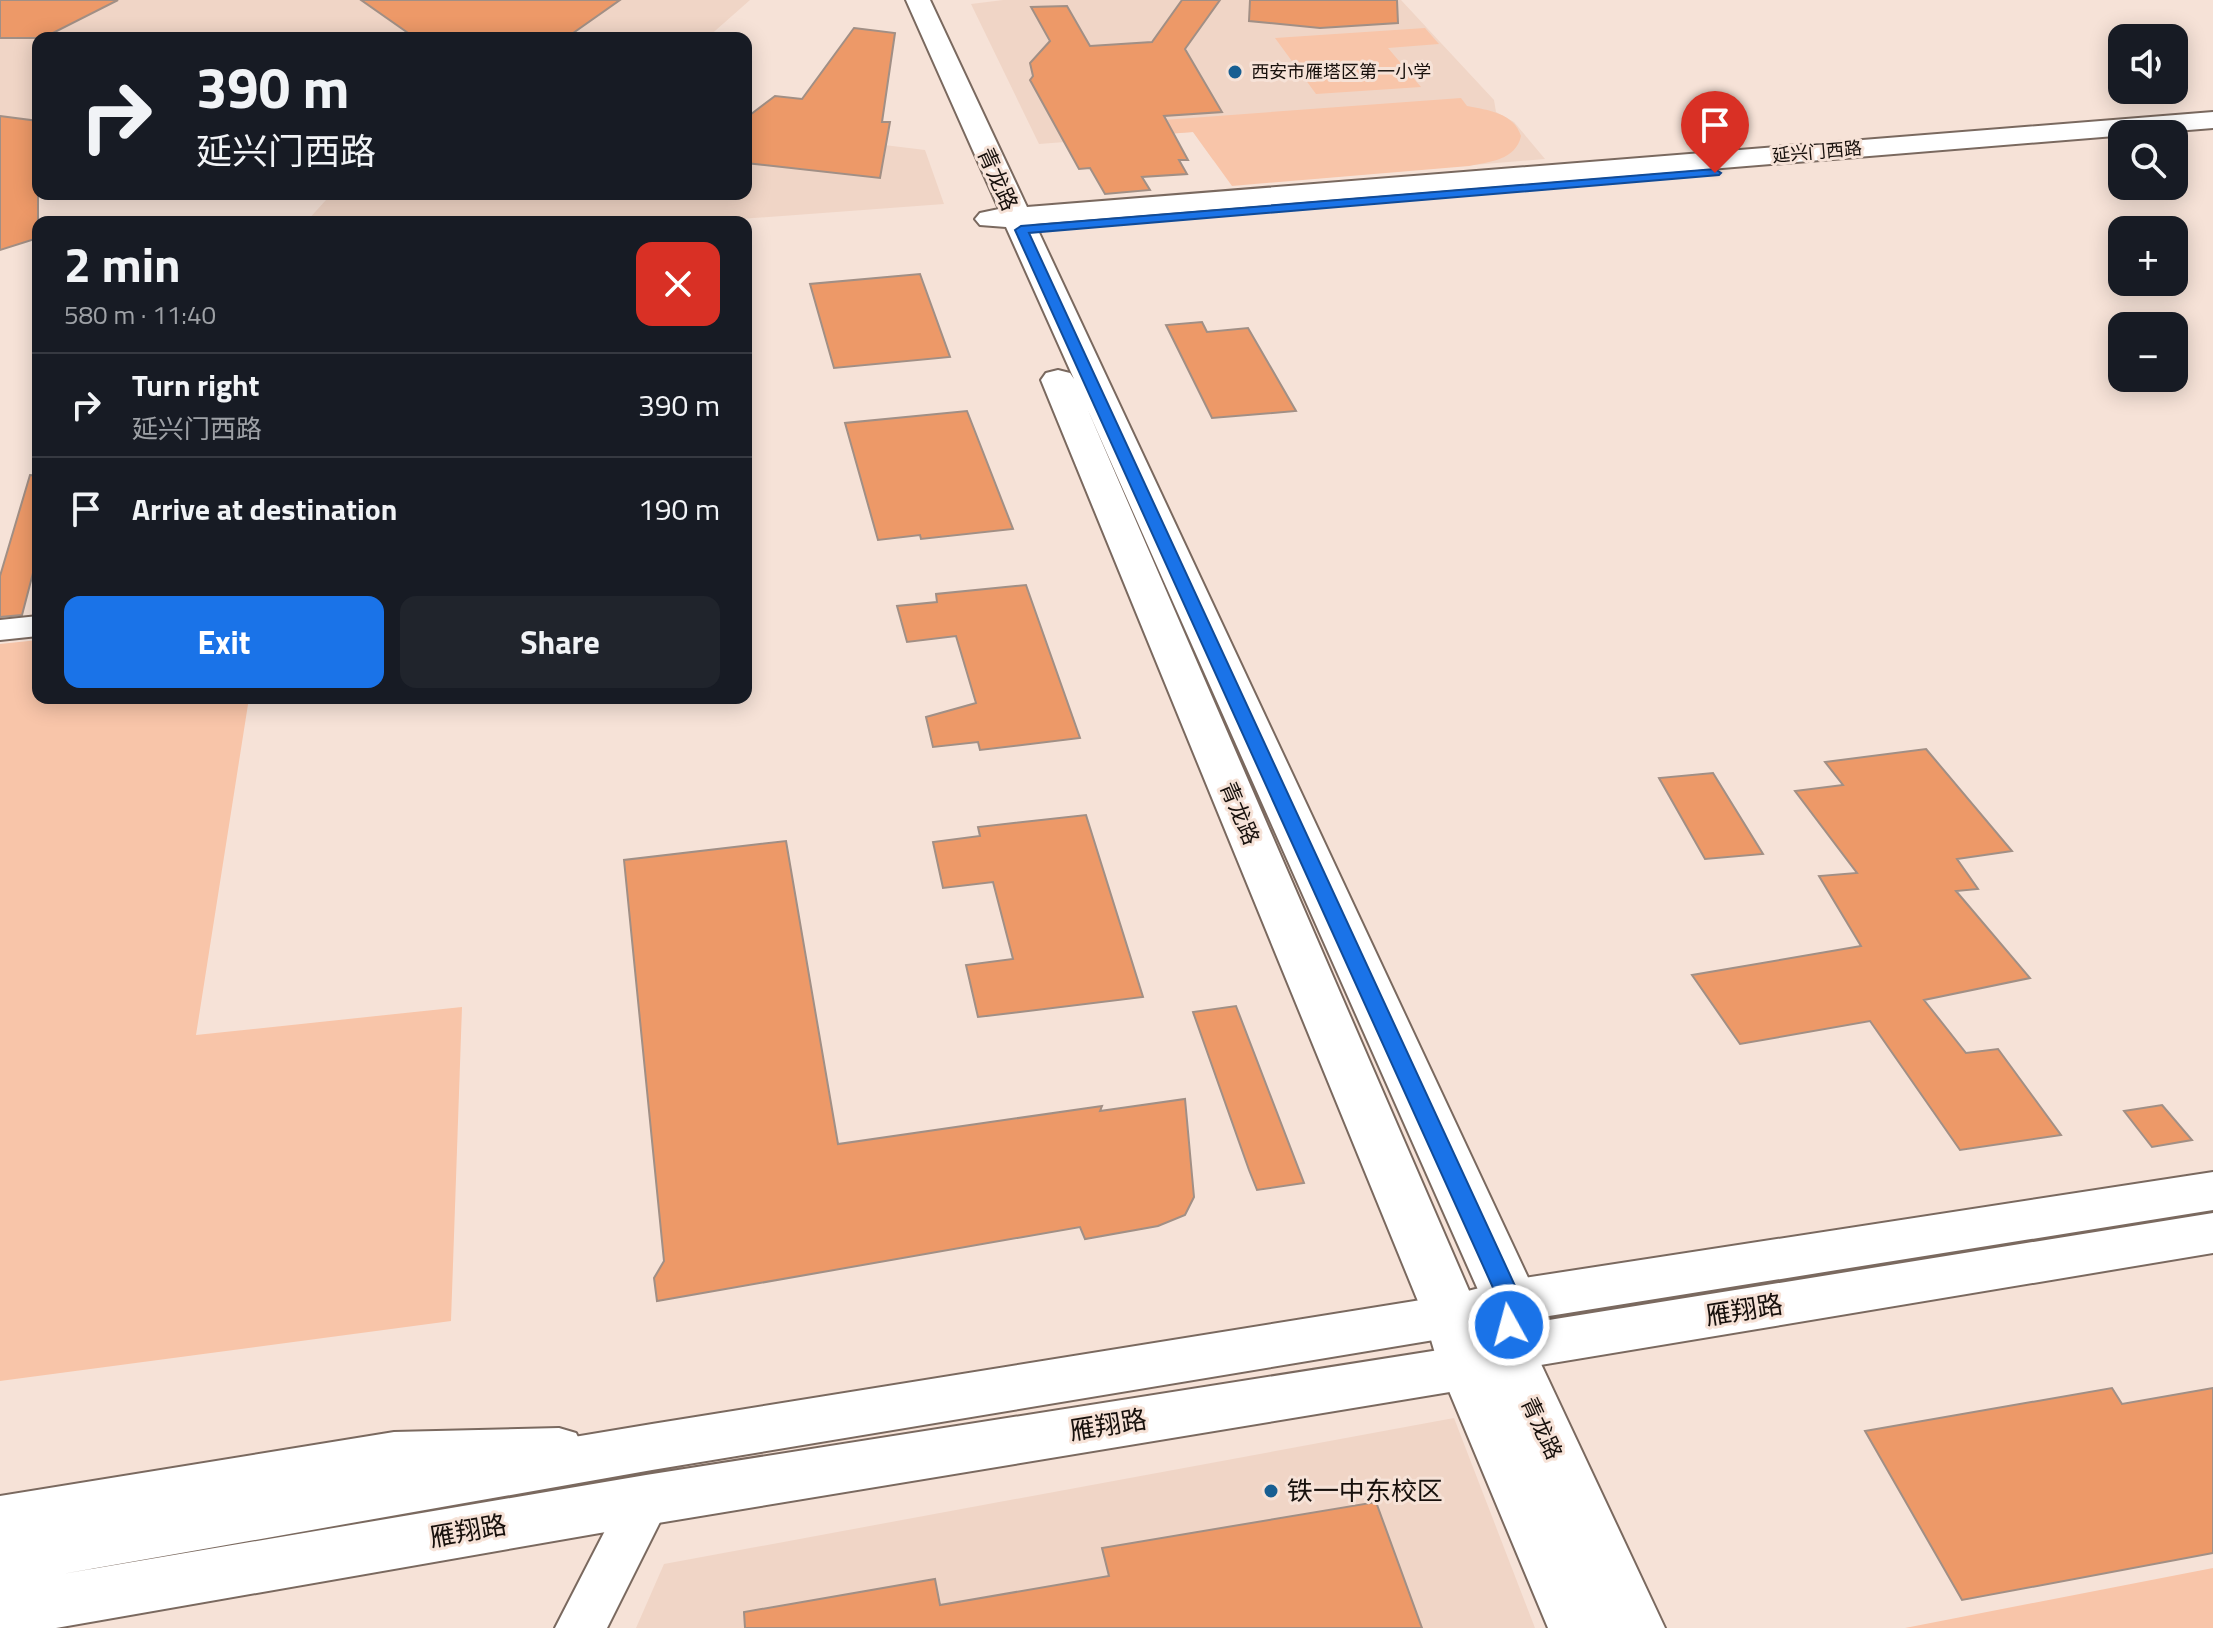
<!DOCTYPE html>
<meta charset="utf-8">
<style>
body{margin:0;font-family:"Titillium Web","Noto Sans SC",sans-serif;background:#20242c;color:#f1f3f6;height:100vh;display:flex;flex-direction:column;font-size:30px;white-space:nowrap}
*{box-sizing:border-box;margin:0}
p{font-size:26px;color:#9ea1a6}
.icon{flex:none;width:44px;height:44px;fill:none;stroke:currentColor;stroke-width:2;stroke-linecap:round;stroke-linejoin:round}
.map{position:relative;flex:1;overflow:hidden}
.panel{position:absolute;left:32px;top:216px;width:720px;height:488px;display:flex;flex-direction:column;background:#171b24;border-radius:16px;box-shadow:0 4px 20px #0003}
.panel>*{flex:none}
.hud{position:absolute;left:32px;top:32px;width:720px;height:168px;border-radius:16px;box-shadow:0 4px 20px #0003;background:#171b24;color:#f1f3f6;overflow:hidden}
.buttons{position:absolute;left:2108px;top:24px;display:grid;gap:16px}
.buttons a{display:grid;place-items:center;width:80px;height:80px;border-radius:16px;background:#171b24;box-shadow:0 4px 20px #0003;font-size:40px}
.pin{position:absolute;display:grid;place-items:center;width:68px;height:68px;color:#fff;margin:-82px -34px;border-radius:50% 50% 50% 0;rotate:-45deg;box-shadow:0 0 8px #0007}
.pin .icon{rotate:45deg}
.me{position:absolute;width:88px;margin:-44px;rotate:353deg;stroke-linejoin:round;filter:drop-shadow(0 0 6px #0008)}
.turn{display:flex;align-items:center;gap:28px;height:168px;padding:0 32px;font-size:36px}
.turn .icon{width:104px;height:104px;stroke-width:2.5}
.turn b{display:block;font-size:56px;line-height:68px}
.round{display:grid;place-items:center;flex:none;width:84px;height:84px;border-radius:16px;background:#20242c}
.headline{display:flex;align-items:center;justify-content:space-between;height:136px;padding:0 32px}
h1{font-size:48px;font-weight:700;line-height:60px}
.action{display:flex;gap:16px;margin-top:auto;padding:16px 32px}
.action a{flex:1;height:92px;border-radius:16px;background:#1a73e8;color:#fff;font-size:32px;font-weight:700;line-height:92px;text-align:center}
.action a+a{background:#20242c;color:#f1f3f6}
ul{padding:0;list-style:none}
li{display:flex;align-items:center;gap:24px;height:104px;padding:0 32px;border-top:2px solid #363941}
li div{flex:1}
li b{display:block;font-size:30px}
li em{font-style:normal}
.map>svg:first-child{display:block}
.built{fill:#f0d5c6}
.green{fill:#f8c5a9}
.building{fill:#ed9968;stroke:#a18f85;stroke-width:2}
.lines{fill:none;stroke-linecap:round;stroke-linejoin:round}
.minor-casing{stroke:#7a695f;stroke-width:4}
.tertiary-casing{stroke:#7a695f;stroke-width:4}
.secondary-casing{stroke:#7a695f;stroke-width:4}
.minor{fill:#fff;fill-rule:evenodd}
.tertiary{fill:#fff;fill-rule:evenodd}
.secondary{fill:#fff;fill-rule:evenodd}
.route{fill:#1a73e8;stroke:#114b97;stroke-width:2}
.poi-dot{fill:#175e92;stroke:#f6e2d7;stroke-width:3}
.labels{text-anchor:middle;stroke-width:6;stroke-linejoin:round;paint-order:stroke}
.far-poi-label{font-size:18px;fill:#17100c;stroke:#f6e2d7;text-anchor:start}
.far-street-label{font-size:18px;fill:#17100c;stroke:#f6e2d7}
.street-label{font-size:22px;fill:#17100c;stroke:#f6e2d7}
.near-street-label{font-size:26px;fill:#17100c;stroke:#f6e2d7}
.near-poi-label{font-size:26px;fill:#17100c;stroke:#f6e2d7;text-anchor:start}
</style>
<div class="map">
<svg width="2213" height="1628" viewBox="0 0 2213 1628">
<rect width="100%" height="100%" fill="#f6e2d7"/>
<!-- built -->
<path class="built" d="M28 0H750L707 38H38V177L0 202V14Z
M1003 0H1401L1494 100 1496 112 1514 122 1545 159 1309 179H1281L1213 160 1193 132 1039 144 971 4Z
M746 128 925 150 944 204 700 222H306L326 200 275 194H746Z
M1454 1418 1535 1628H636L664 1564Z"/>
<!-- green -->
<path class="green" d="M1425 28 1439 44 1388 48 1421 87 1316 94 1275 38Z
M1461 98 1467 106C1488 110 1514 113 1521 136 1516 160 1489 162 1469 166L1232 186 1193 132 1074 141 1068 127Z
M38 640V698H249L196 1035 462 1007 451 1321 0 1381V644Z
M2213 1568V1628H1905Z"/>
<!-- building -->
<path class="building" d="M0 0H118L43 38H0Z
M361 0H620L566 38 411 35Z
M1182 0H1220L1185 49 1222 112 1164 116 1188 160H1179L1187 174 1142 177 1150 190 1105 194 1090 168 1079 169 1030 80 1033 76 1030 63 1050 41 1031 7 1067 6 1090 46 1152 42Z
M1250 0H1397L1398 23 1320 28 1249 21Z
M854 28 895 33 882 122H890L880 178 746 163V118L775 96 802 99Z
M0 116 38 121V238L0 250Z
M920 274 950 357 834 368 810 284Z
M1202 322 1207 332 1248 328 1296 411 1212 418 1166 325Z
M967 411 1013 529 921 539 920 535 878 540 845 423Z
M30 475 38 476V554L22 615 0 617V576Z
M1026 585 1080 738 980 750 978 742 933 747 926 717 976 703 956 636 907 642 897 606 937 602 936 594Z
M1926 749 2012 851 1957 859 1978 889 1956 891 2030 978 1924 1000 1966 1053 1998 1049 2061 1135 1960 1150 1870 1021 1740 1044 1692 975 1861 946 1819 876 1857 873 1795 791 1843 785 1825 762Z
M1713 773 1763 854 1705 859 1659 778Z
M1086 815 1143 997 978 1017 966 965 1013 959 993 882 943 888 933 842 980 836 978 827Z
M786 841 838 1144 1102 1106 1100 1111 1185 1099 1194 1197 1185 1215 1158 1226 1085 1239 1080 1227 657 1301 654 1278 664 1261 624 860Z
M1236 1006 1304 1183 1257 1190 1249 1170 1193 1012Z
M2162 1105 2192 1140 2152 1147 2124 1111Z
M2112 1388 2122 1404 2213 1388V1553L1962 1600 1865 1431Z
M1376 1502 1422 1628H745L744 1612 935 1579 940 1605 1109 1576 1102 1548Z"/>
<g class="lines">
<!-- minor casing -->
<g class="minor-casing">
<path id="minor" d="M38 616V636L0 640V620Z
M559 1428 576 1433 583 1447 576 1461 559 1466 394 1470 0 1536V1496L394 1432Z
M646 1480 664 1486 671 1500 607 1628H555L628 1486Z"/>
</g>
<!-- tertiary casing -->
<g class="tertiary-casing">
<path id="tertiary" d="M906 0H930L1027 207 2213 112V128L1035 224 1539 1301 1534 1349 1665 1628H1548L1439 1367 1424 1316 1041 380 1046 373 1058 370 1070 373 1074 379 1006 227 980 225 975 219 980 213 999 209ZM1087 408 1483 1301 1481 1319 1480 1316Z"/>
</g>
<!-- secondary casing -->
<g class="secondary-casing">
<path id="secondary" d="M2213 1172V1210L1511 1322 1452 1337 652 1470 62 1574 646 1475 1458 1347 1506 1327 2213 1213V1253L1517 1369 1468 1389 646 1525 56 1628H0V1533L652 1424 1452 1295 1511 1280Z"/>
</g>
<!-- minor -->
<use href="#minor" class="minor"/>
<!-- tertiary -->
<use href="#tertiary" class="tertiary"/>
<!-- secondary -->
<use href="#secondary" class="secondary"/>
</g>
<!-- route -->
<path class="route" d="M1715 169 1721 173 1719 175 1029 233 1522 1301 1517 1332 1509 1334 1500 1332 1497 1325 1499 1301 1015 230 1021 226Z"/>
<!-- markers -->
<g class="poi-dot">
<circle cx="1235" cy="72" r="8"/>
<circle cx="1271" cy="1491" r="8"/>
</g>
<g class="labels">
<!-- far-poi labels -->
<g class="far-poi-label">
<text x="1251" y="78">西安市雁塔区第一小学</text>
</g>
<!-- far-street labels -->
<g class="far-street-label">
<text transform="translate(1817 152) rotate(-5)" y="6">延兴门西路</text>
</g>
<!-- street labels -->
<g class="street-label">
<text transform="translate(998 179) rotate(66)" y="8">青龙路</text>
<text transform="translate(1240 813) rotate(67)" y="8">青龙路</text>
<text transform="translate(1542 1428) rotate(65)" y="8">青龙路</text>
</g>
<!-- near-street labels -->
<g class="near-street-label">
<text transform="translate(1744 1310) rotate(-9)" y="9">雁翔路</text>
<text transform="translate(1108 1425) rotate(-9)" y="9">雁翔路</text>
<text transform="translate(468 1531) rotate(-10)" y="9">雁翔路</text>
</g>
<!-- near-poi labels -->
<g class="near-poi-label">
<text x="1287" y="1500">铁一中东校区</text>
</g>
</g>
</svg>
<div class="buttons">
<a><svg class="icon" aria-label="sound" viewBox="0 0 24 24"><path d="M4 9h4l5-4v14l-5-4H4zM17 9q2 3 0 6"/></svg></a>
<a><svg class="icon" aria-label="search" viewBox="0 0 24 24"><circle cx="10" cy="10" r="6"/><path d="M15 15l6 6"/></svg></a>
<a>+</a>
<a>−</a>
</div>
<div class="pin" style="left:1715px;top:173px;background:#d93025"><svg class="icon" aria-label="arrive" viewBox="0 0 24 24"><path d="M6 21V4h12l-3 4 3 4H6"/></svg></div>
<svg class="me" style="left:1509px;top:1325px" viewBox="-20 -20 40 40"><circle r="17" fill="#1a73e8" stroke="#fff" stroke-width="3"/><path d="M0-11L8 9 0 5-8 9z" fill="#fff"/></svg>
<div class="hud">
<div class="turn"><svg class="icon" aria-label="right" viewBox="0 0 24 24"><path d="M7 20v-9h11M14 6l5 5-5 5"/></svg><div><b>390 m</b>延兴门西路</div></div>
</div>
<section class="panel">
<div class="headline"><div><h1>2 min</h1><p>580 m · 11:40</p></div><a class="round" style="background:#d93025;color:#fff"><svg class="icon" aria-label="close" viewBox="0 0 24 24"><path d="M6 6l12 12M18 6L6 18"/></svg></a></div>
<ul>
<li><svg class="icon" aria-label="right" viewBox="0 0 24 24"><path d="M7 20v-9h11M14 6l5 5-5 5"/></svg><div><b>Turn right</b><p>延兴门西路</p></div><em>390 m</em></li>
<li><svg class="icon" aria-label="arrive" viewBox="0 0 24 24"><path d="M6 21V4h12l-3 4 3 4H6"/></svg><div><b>Arrive at destination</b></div><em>190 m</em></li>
</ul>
<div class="action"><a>Exit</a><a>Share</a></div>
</section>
</div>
